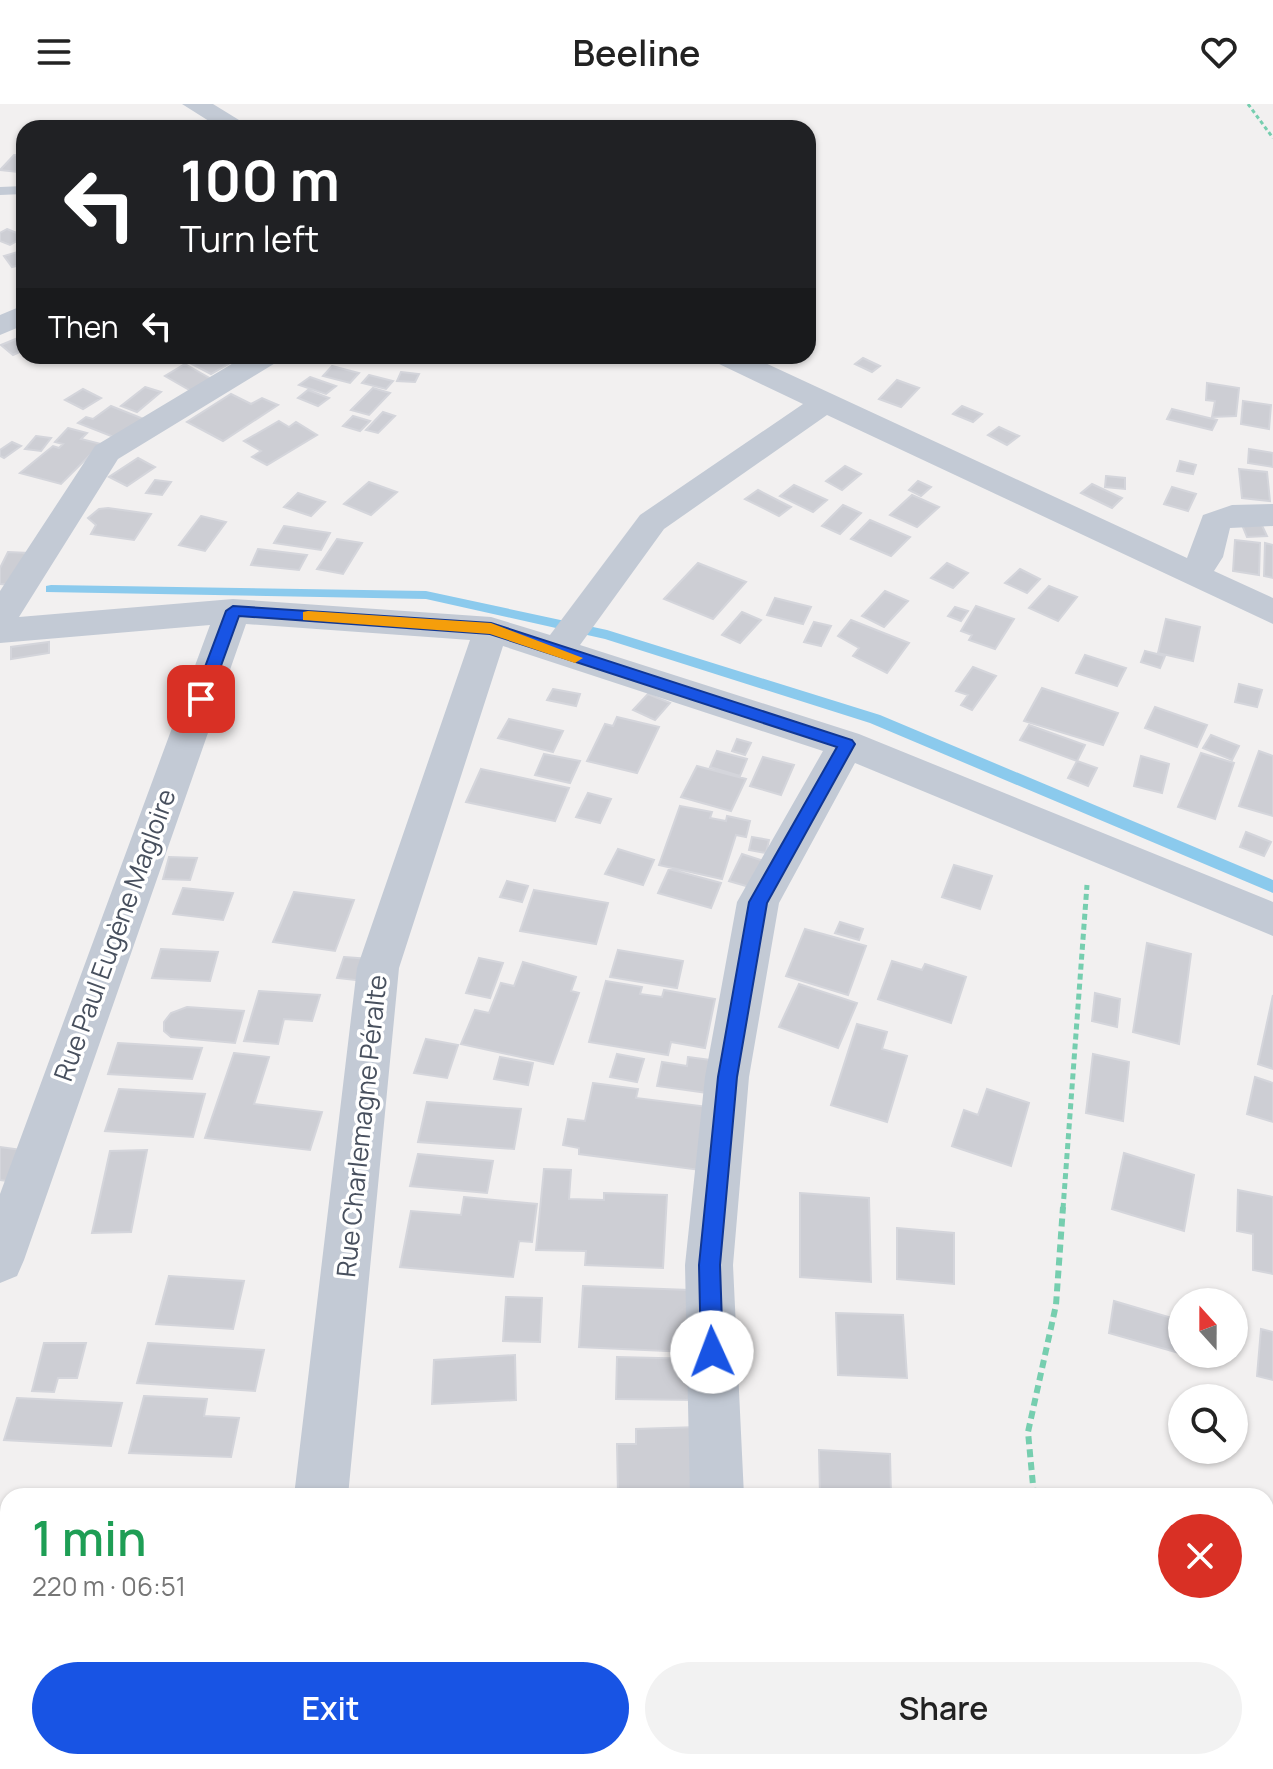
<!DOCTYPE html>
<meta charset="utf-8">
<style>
body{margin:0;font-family:Manrope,sans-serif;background:#f2f2f2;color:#222;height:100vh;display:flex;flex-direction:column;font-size:30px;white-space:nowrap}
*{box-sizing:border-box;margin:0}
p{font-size:26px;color:#767676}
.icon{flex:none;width:44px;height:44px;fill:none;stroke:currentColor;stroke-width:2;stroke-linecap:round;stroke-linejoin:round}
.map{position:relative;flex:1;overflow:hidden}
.side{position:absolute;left:0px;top:1384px;width:1274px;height:282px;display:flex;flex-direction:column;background:#fff;border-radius:24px 24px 0 0;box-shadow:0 2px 6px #0004}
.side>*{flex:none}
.hud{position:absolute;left:16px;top:16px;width:800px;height:244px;border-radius:24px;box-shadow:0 2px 6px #0004;background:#202124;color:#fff;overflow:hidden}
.needle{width:52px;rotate:339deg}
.controls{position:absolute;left:1168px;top:1184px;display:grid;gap:16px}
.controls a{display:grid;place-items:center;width:80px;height:80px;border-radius:50%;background:#fff;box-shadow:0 2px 6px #0004;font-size:40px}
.pin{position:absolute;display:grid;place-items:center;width:68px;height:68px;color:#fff;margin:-34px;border-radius:16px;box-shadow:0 4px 12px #0006}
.me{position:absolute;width:88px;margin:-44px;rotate:358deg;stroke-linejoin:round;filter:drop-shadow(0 0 6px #0008)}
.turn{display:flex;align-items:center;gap:28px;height:168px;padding:0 32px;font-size:36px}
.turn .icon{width:104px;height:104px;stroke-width:2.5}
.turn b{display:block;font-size:56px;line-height:68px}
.then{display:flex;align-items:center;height:76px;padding:0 32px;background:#0003;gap:16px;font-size:30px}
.round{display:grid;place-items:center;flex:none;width:84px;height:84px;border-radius:42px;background:#f2f2f2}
.overview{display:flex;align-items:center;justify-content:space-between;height:136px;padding:0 32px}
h1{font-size:48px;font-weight:600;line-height:60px;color:#1e9e55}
.action{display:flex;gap:16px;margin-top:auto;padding:16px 32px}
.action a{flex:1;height:92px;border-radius:48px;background:#1854e4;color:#fff;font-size:32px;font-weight:600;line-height:92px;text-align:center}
.action a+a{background:#f2f2f2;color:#222}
header{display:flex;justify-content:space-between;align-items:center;height:104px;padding:0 32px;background:#fff;font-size:36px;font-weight:600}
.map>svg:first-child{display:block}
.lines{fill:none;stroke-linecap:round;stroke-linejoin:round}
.stream{fill:#8bcaed;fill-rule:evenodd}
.building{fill:#cdced4;stroke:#d4d5db;stroke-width:2}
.path-far2{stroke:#76ceaf;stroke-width:3;stroke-dasharray:4 3;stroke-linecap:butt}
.path-far1{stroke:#76ceaf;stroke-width:5;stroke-dasharray:6 4;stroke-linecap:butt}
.path{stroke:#76ceaf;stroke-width:6;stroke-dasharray:8 5;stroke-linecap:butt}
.lane{fill:#c3cad5;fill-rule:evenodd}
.street{fill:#c3cad5;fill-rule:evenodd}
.route{fill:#1854e4;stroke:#103794;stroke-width:2}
.slow{fill:#f59e0b}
.labels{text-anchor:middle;stroke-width:7;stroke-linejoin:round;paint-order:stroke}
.street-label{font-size:26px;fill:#48505e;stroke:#fff}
</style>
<header><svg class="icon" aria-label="menu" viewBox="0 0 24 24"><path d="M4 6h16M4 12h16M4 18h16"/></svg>Beeline<svg class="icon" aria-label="heart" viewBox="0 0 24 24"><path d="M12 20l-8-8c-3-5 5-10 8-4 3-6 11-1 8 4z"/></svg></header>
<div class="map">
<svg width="1273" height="1665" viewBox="0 0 1273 1665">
<rect width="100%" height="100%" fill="#f2f0f0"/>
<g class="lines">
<!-- stream -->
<path class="stream" d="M51 481 426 487 607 526 880 611 1273 776V789L870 619 605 535 426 495 46 488V482Z"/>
</g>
<!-- building -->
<path class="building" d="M14 51 24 52V62L18 68 0 66Z
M7 125 24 132V133L10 141 0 137V129Z
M24 146V160L12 163 4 152Z
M18 234 24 240V246L13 251 1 241Z
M194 252H216L230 259 211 270 186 257Z
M863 254 880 262 872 268 855 260Z
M185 260 213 276 193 288 165 272Z
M332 262 359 269 350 279 323 272Z
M401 268 419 270 415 278 397 277Z
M369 271 393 277 386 285 362 279Z
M310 273 336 282 326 290 299 281Z
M897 276 919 284 901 303 879 295Z
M1207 279 1239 284 1236 312 1212 313 1215 297 1206 296Z
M145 283 161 288 137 308 121 302Z
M373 284 390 289 369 311 351 306Z
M83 285 101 294 83 305 65 296Z
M308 286 329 294 318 302 298 294Z
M231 290 251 300 262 294 278 301 223 337 187 318Z
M1243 297 1271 301 1269 325 1241 320Z
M111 302 146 316 119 335 78 319 86 313 93 315Z
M962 302 982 310 973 318 953 310Z
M1172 305 1217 316 1212 326 1167 315Z
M383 308 395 312 378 329 366 326Z
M353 312 370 317 360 327 343 322Z
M279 317 289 323 296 318 317 331 267 361 252 353 261 347 244 337Z
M999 323 1019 332 1007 341 988 331Z
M68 324 87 329 81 335 101 340 61 380 20 369 53 342 59 344 63 340 55 338Z
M36 332 51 334 41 347 25 345Z
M12 338 21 342 4 354 0 352V346Z
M1249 345 1273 349V363L1248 359Z
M138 354 155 363 127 382 109 373Z
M1180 357 1196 361 1193 370 1177 367Z
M845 362 861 370 842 386 826 377Z
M1239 365 1267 368 1270 397 1242 394Z
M1106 372 1125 374V385L1105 383Z
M155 376 171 378 162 391 146 389Z
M918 377 931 383 921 392 909 386Z
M369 378 397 388 371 411 344 400Z
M1092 380 1122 394 1112 404 1081 389Z
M794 381 827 396 813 408 780 392Z
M1172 383 1196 390 1188 407 1164 400Z
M758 386 791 403 779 412 745 395Z
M298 389 325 398 311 412 284 403Z
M912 391 939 403 917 423 890 411Z
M843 401 861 409 840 430 822 422Z
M99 405 108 404 151 410 134 436 91 430 96 421 88 414Z
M201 412 226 418 205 447 179 441Z
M1259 415 1267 432 1247 433 1240 416Z
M870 416 910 433 891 452 851 435Z
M284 422 330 429 321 446 274 439Z
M337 435 362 439 343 470 317 465Z
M1235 436 1260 439 1259 471 1233 467Z
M1265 439 1273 441V474L1264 472Z
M258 445 307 451 299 466 251 461Z
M8 448 28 449 13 481 0 480V464Z
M698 459 746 478 713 515 664 495Z
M947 459 968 469 953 484 931 474Z
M1020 465 1040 475 1027 489 1005 479Z
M1049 482 1077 493 1058 517 1029 504Z
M885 487 908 497 884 523 862 512Z
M775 494 811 503 803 520 767 511Z
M976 502 1014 515 995 545 969 536 972 531 961 527Z
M955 503 968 507 961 517 948 512Z
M742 508 761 516 740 539 722 531Z
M1166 515 1200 523 1193 557 1158 549Z
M851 516 909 539 887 569 853 552 859 544 838 532Z
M814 518 831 522 821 542 804 538Z
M49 538V549L11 555V543Z
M1145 547 1165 552 1160 564 1141 558Z
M1085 551 1126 564 1117 582 1076 569Z
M973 563 996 572 972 606 961 601 968 591 956 587Z
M1239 580 1262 586 1257 603 1235 598Z
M1042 584 1118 609 1103 641 1024 617Z
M553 585 580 590 576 602 547 596Z
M648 590 670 599 655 616 633 606Z
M1155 603 1207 621 1197 643 1145 624Z
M617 613 659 623 637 669 587 657 605 620 613 622Z
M509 615 563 627 553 648 498 634Z
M1029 621 1085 641 1077 657 1020 636Z
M1211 631 1239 642 1232 656 1203 644Z
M737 635 751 639 745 651 732 647Z
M717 647 747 655 740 672 710 663Z
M1259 647 1273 652V712L1239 702Z
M1201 649 1234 659 1215 715 1178 703Z
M544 650 580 657 570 679 535 671Z
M1141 652 1169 660 1162 689 1134 682Z
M763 653 794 661 781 691 750 682Z
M1077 657 1097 664 1088 682 1068 674Z
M697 662 746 675 731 707 681 693Z
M481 665 569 684 555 717 466 698Z
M588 689 611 695 600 719 576 713Z
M680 702 712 708 710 714 726 717 727 712 750 717 746 733 736 731 722 775 659 761Z
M1246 728 1271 738 1264 752 1240 743Z
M752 733 769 736 766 749 749 746Z
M618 745 654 756 643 781 605 770Z
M742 750 764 757 753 784 729 777Z
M169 753 197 754 190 776 163 775Z
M954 761 992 772 980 805 942 793Z
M669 765 721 779 711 804 658 789Z
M507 777 528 782 522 798 500 793Z
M183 784 233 789 223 816 173 810Z
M534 786 608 799 596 840 520 827Z
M294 788 354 796 335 847 273 838Z
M840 818 863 825 859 836 835 829Z
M805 825 866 842 848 891 786 872Z
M1147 839 1191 850 1179 940 1133 928Z
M161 845 218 848 210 877 152 874Z
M618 846 683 857 677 884 610 873Z
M344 853 370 855 364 877 337 874Z
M479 854 503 859 490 894 466 889Z
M892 857 922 866 925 860 966 873 951 919 878 895Z
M523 858 576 873 571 887 579 889 553 960 461 940 475 906 489 909 501 879 514 882Z
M606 877 642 883 640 890 662 893 664 886 715 895 705 944 671 938 668 951 589 938Z
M799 880 857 899 838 944 779 923Z
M259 887 320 891 312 917 284 915 278 940 244 937Z
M1095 889 1120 895 1117 923 1092 917Z
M1273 891V965L1258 960Z
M187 903 244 907 235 939 171 933 164 927V918L171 909Z
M857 920 887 928 882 945 907 952 887 1018 831 1001Z
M426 935 458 941 447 974 414 969Z
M118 939 202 944 192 975 108 970Z
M234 949 269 953 254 1000 322 1008 310 1046 205 1034Z
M617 950 644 955 637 978 610 973Z
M1093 950 1129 958 1123 1017 1086 1009Z
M500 953 533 959 528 981 494 975Z
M688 953 719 957 715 990 657 982 662 958 687 962Z
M1255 973 1273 979V1018L1247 1010Z
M593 979 638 985 636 994 709 1003 700 1066 579 1050V1044L563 1041 568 1015 585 1017Z
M119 985 205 990 193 1033 105 1027Z
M987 985 1029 999 1011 1062 952 1042 964 1006 978 1011Z
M427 998 521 1005 514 1045 418 1038Z
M0 1043 22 1046 7 1077 0 1076Z
M147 1046 131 1128 92 1129 110 1047Z
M1124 1049 1194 1071 1184 1127 1112 1105Z
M418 1050 493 1057 487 1089 410 1082Z
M544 1065 571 1066 569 1095 604 1096V1089L667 1091 663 1164 585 1161 586 1147 536 1146Z
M1238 1086 1273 1093V1170L1253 1166V1130L1237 1127Z
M800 1089 869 1094 871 1178 800 1173Z
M464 1093 537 1100 532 1138 519 1137 513 1173 400 1163 411 1107 461 1111Z
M897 1124 954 1129V1180L897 1175Z
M169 1172 244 1177 233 1225 156 1220Z
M583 1182 689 1186 688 1248 579 1243Z
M506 1193 542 1194 540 1238 503 1237Z
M1114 1197 1182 1217V1250L1186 1251 1109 1229Z
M836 1209 903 1211 907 1274 838 1271Z
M1261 1225 1273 1228V1276L1257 1272Z
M44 1239H86L77 1274H58L54 1288 32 1287Z
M148 1239 264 1246 255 1287 137 1279Z
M515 1251 516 1296 432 1300 434 1256Z
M617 1253 699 1255 698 1296 616 1295Z
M144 1292 207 1295 204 1312 239 1314 231 1353 129 1349Z
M17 1294 122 1299 111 1342 4 1336Z
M698 1323 701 1387 618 1390 617 1340H636V1325Z
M819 1346 890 1350 891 1392H820Z
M0 1422H8V1511H5L0 1530Z
M1266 1482 1273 1484V1578L1266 1576Z
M1266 1633 1273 1634V1665H1252V1658H1266Z"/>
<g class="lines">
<!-- path-far2 -->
<path class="path-far2" d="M1248 0 1273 34"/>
<!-- path-far1 -->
<path class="path-far1" d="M1063 1105 1087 781"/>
<!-- path -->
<path class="path" d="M1034 1392 1028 1328 1056 1201 1063 1103
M1055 1658V1665"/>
<!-- lane -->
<path class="lane" d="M24 82V90L0 91V83Z"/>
<!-- street -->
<path class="street" d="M182 0H213L252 24H220Z
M24 201V221L0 231V211Z
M245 252H281L277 258 118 355 19 513 233 495 491 513 550 531 640 411 803 300 715 258 711 252H750L1187 454 1203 411 1232 401 1273 400V422L1230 424 1223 453 1214 467 1273 494V520L827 311 664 425 580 541 859 630 1273 798V832L855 659 779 799 749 973 733 1161 744 1392H690L685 1161 705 973 737 798 823 647 503 542 399 864 348 1392H294L357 864 470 536 246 520 24 1156 17 1172 0 1179V1090L210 521 0 539V487L95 342Z
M262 1658H322L321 1665H261Z
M690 1658H750L749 1665H689Z"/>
</g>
<!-- route -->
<path class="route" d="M233 502 491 519 852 636 855 640 767 799 737 973 720 1161 723 1248 720 1255 712 1258 704 1255 701 1248 699 1161 718 973 749 798 837 643 490 530 239 512 209 595 201 601 195 599 193 595 226 507Z"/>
<!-- slow -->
<path class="slow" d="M308 507 491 519 583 554 575 559 490 530 303 516V508Z"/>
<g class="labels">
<!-- street labels -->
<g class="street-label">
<text transform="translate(115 831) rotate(-70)" y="9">Rue Paul Eugène Magloire</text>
<text transform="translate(362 1022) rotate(-84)" y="9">Rue Charlemagne Péralte</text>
</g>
</g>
</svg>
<div class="controls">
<a><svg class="needle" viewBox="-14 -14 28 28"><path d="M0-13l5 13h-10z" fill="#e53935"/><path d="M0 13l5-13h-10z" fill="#767676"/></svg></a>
<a><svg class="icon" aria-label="search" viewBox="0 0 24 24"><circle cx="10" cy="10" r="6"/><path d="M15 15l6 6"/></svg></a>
</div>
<div class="pin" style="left:201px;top:595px;background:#d93025"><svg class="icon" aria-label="arrive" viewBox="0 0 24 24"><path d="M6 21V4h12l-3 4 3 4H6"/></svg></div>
<svg class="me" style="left:712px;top:1248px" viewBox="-20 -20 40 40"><circle r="19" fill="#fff"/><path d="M0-13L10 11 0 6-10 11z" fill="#1854e4"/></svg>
<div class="hud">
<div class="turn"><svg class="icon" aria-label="left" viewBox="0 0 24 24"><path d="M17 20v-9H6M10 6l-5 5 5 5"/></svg><div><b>100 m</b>Turn left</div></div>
<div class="then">Then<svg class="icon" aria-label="left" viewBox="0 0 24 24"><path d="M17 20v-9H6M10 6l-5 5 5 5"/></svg></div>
</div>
<section class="side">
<div class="overview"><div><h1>1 min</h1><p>220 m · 06:51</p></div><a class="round" style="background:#d93025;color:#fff"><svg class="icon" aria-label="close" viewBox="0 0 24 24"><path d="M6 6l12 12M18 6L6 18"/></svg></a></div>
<div class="action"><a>Exit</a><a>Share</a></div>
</section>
</div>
